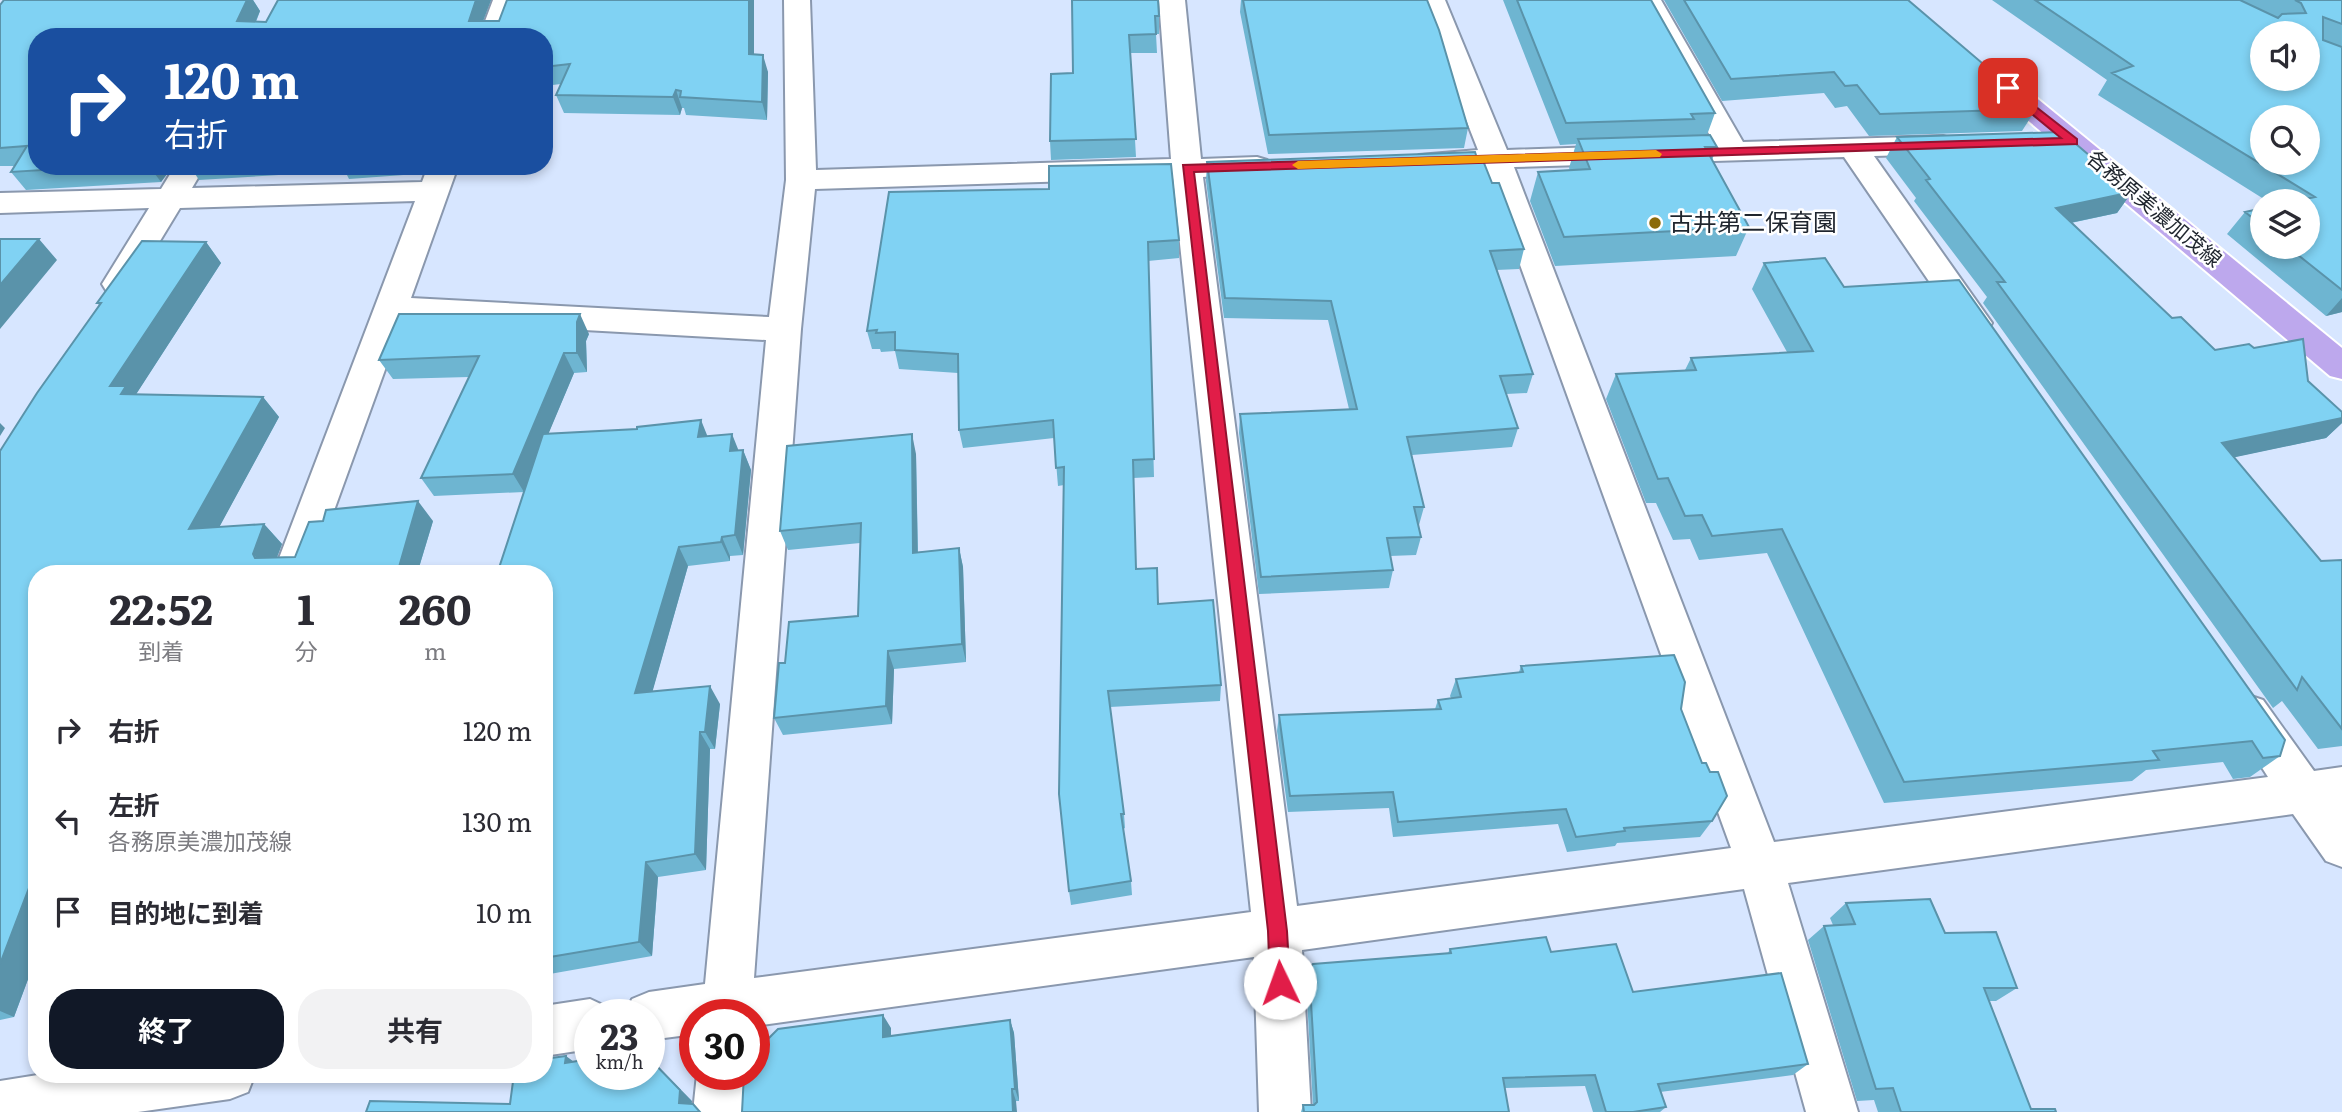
<!DOCTYPE html>
<html lang="ja">
<meta charset="utf-8">
<style>
body{margin:0;font-family:Literata,"Noto Sans JP",serif;background:#f2f2f3;color:#2b2b33;height:100vh;display:flex;flex-direction:column;font-size:26px;white-space:nowrap}
*{box-sizing:border-box;margin:0}
p{font-size:23px;color:#7c7c81}
.icon{flex:none;width:38px;height:38px;fill:none;stroke:currentColor;stroke-width:2;stroke-linecap:round;stroke-linejoin:round}
.map{position:relative;flex:1;overflow:hidden}
.side{position:absolute;left:28px;top:565px;width:525px;height:518px;display:flex;flex-direction:column;background:#fff;border-radius:28px;box-shadow:0 4px 10px #0003}
.side>*{flex:none}
.top-card{position:absolute;left:28px;top:28px;width:525px;height:147px;border-radius:28px;box-shadow:0 4px 10px #0003;background:#1a4fa0;color:#fff;overflow:hidden}
.controls{position:absolute;left:2250px;top:21px;display:grid;gap:14px}
.controls a{display:grid;place-items:center;width:70px;height:70px;border-radius:50%;background:#fff;box-shadow:0 4px 10px #0003;font-size:35px}
.speed{position:absolute;left:574px;top:999px;display:flex;gap:14px;font-size:35px;font-weight:700;text-align:center}
.speed>*{display:grid;place-content:center;width:91px;height:91px;border-radius:50%;background:#fff;box-shadow:0 4px 10px #0003;line-height:1}
.speed small{font-size:18px;font-weight:400}
.speed .limit{border:10px solid #d22;background:#fff;color:#111}
.pin{position:absolute;display:grid;place-items:center;width:60px;height:60px;color:#fff;margin:-30px;border-radius:14px;box-shadow:0 4px 10px #0006}
.me{position:absolute;width:77px;margin:-38px;rotate:357deg;stroke-linejoin:round;filter:drop-shadow(0 0 5px #0008)}
.turn{display:flex;align-items:center;gap:24px;height:147px;padding:0 21px;font-size:32px}
.turn .icon{width:91px;height:91px;stroke-width:2.5}
.turn b{display:block;font-size:49px;line-height:60px}
.eta{display:flex;justify-content:space-evenly;align-items:center;height:119px;text-align:center}
.eta b{font-size:42px;font-weight:700;line-height:49px}
.cta{display:flex;gap:14px;margin-top:auto;padding:14px 21px}
.cta a{flex:1;height:80px;border-radius:28px;background:#111827;color:#fff;font-size:28px;font-weight:700;line-height:80px;text-align:center}
.cta a+a{background:#f2f2f3;color:#2b2b33}
ul{padding:0;list-style:none}
li{display:flex;align-items:center;gap:21px;height:91px;padding:0 21px}
li div{flex:1}
li b{display:block;font-size:26px}
li em{font-style:normal}
.map>svg:first-child{display:block}
.lines{fill:none;stroke-linecap:round;stroke-linejoin:round}
.minor-casing{stroke:#8a98ae;stroke-width:4}
.major-casing{stroke:#fff;stroke-width:4}
.minor{fill:#fff;fill-rule:evenodd}
.major{fill:#bda8ed;fill-rule:evenodd}
.wall{fill:#6eb5d1}
.shaded-wall{fill:#5a93aa}
.building{fill:#80d2f3;stroke:#5a93aa;stroke-width:2;fill-rule:evenodd}
.route{fill:#e11d48;stroke:#92132f;stroke-width:2}
.slow{fill:#f59e0b}
.poi-dot{fill:#8b6a0a;stroke:#fff;stroke-width:2.5}
.labels{text-anchor:middle;stroke-width:5;stroke-linejoin:round;paint-order:stroke}
.far-street-label{font-size:21px;fill:#1f252e;stroke:#fff}
.poi-label{font-size:24px;fill:#1f252e;stroke:#fff;text-anchor:start}
</style>
<div class="map">
<svg width="2342" height="1112" viewBox="0 0 2342 1112">
<rect width="100%" height="100%" fill="#d7e6ff"/>
<g class="lines">
<!-- minor casing -->
<g class="minor-casing">
<path id="minor" d="M493 0H519L505 37H479Z
M784 0H810L816 170 1171 159 1159 0H1185L1201 159 1257 157 1267 160 1272 166 1267 172 1203 177 1297 906 1731 848 1485 168 1429 170 1419 167 1414 161 1419 155 1478 150 1419 0H1445L1507 150 1714 143 1635 0H1661L1743 142 1943 136 1953 139 1958 145 1953 151 1943 154 1874 156 1992 323 1987 331 1975 334 1963 331 1844 157 1514 167 1774 842 2268 777 2227 713 2233 700 2248 695 2263 700 2314 771 2342 767V867L2326 861 2293 814 1788 883 1858 1112H1806L1744 889 1302 950 1311 1112H1259L1254 957 754 1026V1015H695V1034L649 1040V1015H625L632 999 649 992 705 984 766 340 403 320 311 574H273L415 201 180 208 129 292 118 295 107 292 102 284 149 208 0 213V193L161 189 175 166H205L192 188 422 182 428 166H458L411 298 769 317 786 180ZM1173 178 1251 912 754 978 801 329 815 189Z
M590 999 607 1007 611 1015H590V1049L544 1056V1006Z
M44 1074H255L248 1092 230 1099 138 1112H0V1081Z
M697 1074H747L745 1112H693Z"/>
</g>
<!-- major casing -->
<g class="major-casing">
<path id="major" d="M1996 71 2006 73 2342 348V379L2330 376 1986 85 1982 79 1986 73Z"/>
</g>
<!-- minor -->
<use href="#minor" class="minor"/>
<!-- major -->
<use href="#major" class="major"/>
</g>
<!-- wall -->
<path class="wall" d="M4 0H253L260 11 256 22H266L278 0H491L483 21 754 54 768 72 767 120 686 115 684 108H682L680 115 564 113 556 95 561 84 544 86V37L37 166H173L161 182 26 190 11 172 15 166H0V5Z
M1072 0 1159 16V34H1156L1157 53H1130L1136 157 1051 160 1050 141 1073 73Z
M1241 0H1427L1468 128 1464 148 1268 154 1240 12Z
M1503 0H1651L1715 113 1707 135 1717 147 1712 160 1749 227 1736 256 1555 266 1530 201 1538 172 1570 170 1569 168 1576 144 1560 145Z
M1664 0H1908L2036 109 2022 131 1869 136 1847 106 1835 108 1824 93 1722 101Z
M1992 0H2342V312L2326 316 2227 234 2245 212 2263 208V247H2308V201H2267L2098 95 2107 80Z
M1897 137 2132 192 2117 213 2071 223 2172 318 2215 350 2254 348 2308 381 2342 412V423L2326 438 2234 457 2321 561 2342 560V746L2318 749 2282 701 2273 708 1983 303 1987 297 1914 201 1916 198 1886 158Z
M1477 158 1492 183 1524 249 1519 269 1496 270 1533 374 1527 393 1506 394 1518 428 1512 447 1412 455 1424 507 1419 525H1418L1421 537 1416 555 1390 556 1393 570 1389 588 1259 594 1239 433 1240 414 1349 409 1328 320 1224 318 1206 181 1207 162Z
M190 166H421L417 174 349 179 345 171 199 180Z
M889 192 1179 240V258L1148 261 1154 477 1133 478 1136 569 1158 604 1221 685 1220 701 1110 707 1124 814 1125 828 1123 829 1131 881 1132 895 1071 905 1069 891 1064 485 1058 486 1054 438 963 448 959 430 958 373 899 369 895 351 881 352 880 349H872L867 331Z
M206 242 221 263 136 394 263 397 279 417 219 527 264 524 282 544 277 557H295L433 521 417 574H37V955L14 1017 0 1020V451L99 305 97 303Z
M1764 263 1844 287 2280 756 2250 777 2233 779 2223 762 2146 770 2132 781 1884 803 1767 553 1699 560 1690 539 1673 540 1656 503H1646L1606 399 1616 374 1685 370 1691 358 1787 352 1752 289Z
M589 334 586 341 587 372 574 373 548 434 708 436 739 451 743 450 751 470 743 555 730 556V561L688 566 652 692 720 704 715 749H710L706 870 658 877 652 956 544 975V574L524 492 434 496 421 478 469 377 393 379 379 360Z
M916 454 918 552 959 548 963 567 966 662 894 669 892 724 783 735 774 718 785 663 858 616 860 543 788 550 780 531Z
M1521 666 1681 709 1712 821 1700 837 1617 843 1615 846 1567 852 1558 824 1393 837 1389 808 1288 812 1277 731 1279 715 1435 709 1438 700 1451 698 1450 696 1456 679 1519 672Z
M1846 903 1945 933 2017 988 1996 1001H1989L2031 1109 2056 1112H1878L1874 1100 1857 1101 1808 940 1824 926 1833 925 1830 918Z
M1450 949 1551 952 1633 992 1808 1064 1793 1075 1660 1092 1666 1107 1660 1112H1593L1585 1086 1505 1088 1509 1112H1301L1303 1105H1313L1306 981 1309 969 1448 953Z
M1010 1020 1014 1033 1019 1101 742 1112 891 1028V1036Z"/>
<!-- shaded-wall -->
<path class="shaded-wall" d="M247 0H253L260 11 249 37 237 21Z
M476 0H491L477 37 469 21Z
M749 0H754V72L749 54Z
M763 55 768 72 767 120 762 102Z
M676 90 682 108 680 115 673 97Z
M149 166H173L161 182Z
M413 166H421L417 174Z
M2132 192 2117 213 2041 229 2056 208Z
M39 239 57 260 0 329V285Z
M206 242 221 263 135 396 144 406 110 386Z
M2342 298V312L2326 316Z
M580 314 589 334 586 341 587 372 577 353V322Z
M564 353 574 373 524 492 513 474Z
M263 397 279 417 208 548 189 529Z
M2342 418V423L2326 438 2203 464 2222 443Z
M701 420 709 440 698 437Z
M0 423 5 428 0 436Z
M732 434 740 454 730 451Z
M912 434 916 454 918 572 913 553Z
M743 450 751 470 743 555 735 535Z
M418 501 433 521 417 574H397Z
M264 524 282 544 271 573 253 554Z
M722 537 730 556V561L721 542Z
M679 547 688 566 647 711 635 693Z
M959 548 963 567 966 662 962 644Z
M888 651 894 669 892 724 886 706Z
M710 686 720 704 715 749 705 732Z
M700 732 710 749 706 870 695 854Z
M646 862 658 877 652 956 639 942Z
M32 880 37 882V955L14 1017 0 1011V964Z
M883 1015 891 1028V1050L883 1037Z
M1010 1020 1014 1033 1019 1101 1015 1089Z
M566 1056 581 1067 565 1063Z
M649 1057 692 1101 691 1112 679 1103Z
M1012 1089 1016 1101 1017 1112H1013Z"/>
<!-- building -->
<path class="building" d="M4 0H247L237 21 266 22 278 0H476L469 21H499L507 0H749V54L763 55 762 102 680 97 681 91 676 90 673 97 556 95 570 64 544 67V37H37V166H109L11 172 27 146 0 148V5Z
M1072 0H1158L1159 16H1155L1156 34 1129 35 1136 139 1050 141 1051 74 1073 73Z
M1243 0H1427L1439 30 1468 128 1269 135Z
M1517 0H1651L1715 113 1691 114 1694 119 1566 123Z
M1684 0H1908L2036 109 1880 114 1857 85 1845 86 1834 72 1731 79Z
M2035 0H2240L2278 18 2282 14 2306 13 2301 3 2295 0H2342V24L2323 17V40L2342 47V290L2288 247H2308V201H2296L2315 197 2112 73 2133 66ZM2263 33H2308V79H2263ZM2263 117H2308V163H2263Z
M2062 132 2132 192 2056 208 2172 318 2181 317 2215 350 2249 344 2254 348 2303 339 2308 381 2342 412V418L2222 443 2321 561 2342 560V729L2302 677 2297 690 1997 282H2005L1926 180 1930 179 1897 137Z
M1710 135 1717 147H1705L1749 227 1564 237 1538 172 1590 169 1578 139Z
M1475 152 1477 158H1482L1492 183H1499L1524 249 1490 251 1533 374 1500 376 1518 428 1407 437 1424 507H1414L1421 537 1387 538 1393 570 1261 577 1240 414 1357 409 1331 301 1225 298 1207 162Z
M1171 164 1179 240 1148 242 1154 459 1133 460 1136 569 1157 568 1158 604 1213 600 1221 685 1108 691 1124 814H1121L1131 881 1069 891 1059 794 1064 467 1056 468 1053 420 959 430 958 354 895 350V332L876 333 877 330 867 331 889 192 1049 189V166Z
M2263 208V226L2245 212Z
M0 239H39L0 285Z
M142 241 206 242 110 386H126L121 394 263 397 189 529 264 524 253 554 255 558 295 557 309 522 323 521 326 510 418 501 397 574H37V879L32 880 0 964V451L37 393 101 303H97Z
M1825 258 1844 287 1959 280 2285 740 2280 756 2263 758 2252 741 2153 751 2159 760 1904 782 1782 529 1712 536 1702 515 1685 516 1668 478 1658 479 1616 374 1696 370 1691 358 1813 351 1764 263Z
M399 314H580L577 322V353H564L513 474 421 478 479 356 379 360Z
M701 420 698 437 732 434 730 451 743 450 735 535 722 537 721 542 679 547 635 693 710 686 705 732H700L695 854 646 862 639 942 544 958V574H497L543 434 637 429V427Z
M912 434 913 553 959 548 962 644 888 651 886 706 774 718 779 663H785L789 622 858 616 861 523 780 531 787 446Z
M1674 655 1685 682 1681 709 1702 763H1706L1710 772H1718L1727 796 1712 821 1624 828 1625 831 1576 837 1566 809 1398 822 1393 792 1290 796 1279 715 1441 709 1438 700 1461 697 1456 679 1523 672 1521 666Z
M1930 899 1945 933 1996 932 2017 988H1984L2031 1109H2055L2056 1112H1901L1893 1088 1876 1089 1824 926 1855 924 1846 903Z
M1546 937 1551 952 1616 944 1633 992 1781 973 1808 1064 1658 1084 1666 1107 1633 1112H1606L1595 1075 1503 1078 1509 1112H1304L1303 1105H1314L1317 1102 1309 969 1313 964 1451 953 1450 949Z
M883 1015V1037L1010 1020 1015 1089H1012L1013 1112H742L744 1074H754V1053L778 1029Z
M566 1056 565 1063 590 1059V1074H649V1058L680 1090 679 1103 693 1104 700 1112H366L370 1101 510 1104 514 1074H544V1059Z"/>
<!-- route -->
<path class="route" d="M2008 85 2077 139V144L1194 172 1287 931 1290 983 1287 990 1280 993 1273 990 1270 983 1268 931 1183 165 2061 138 2004 91 2002 88Z"/>
<!-- slow -->
<path class="slow" d="M1656 150 1662 154 1660 157 1298 169 1292 165 1298 161Z"/>
<!-- markers -->
<circle class="poi-dot" cx="1655" cy="223" r="7"/>
<g class="labels">
<!-- far-street labels -->
<g class="far-street-label">
<text transform="translate(2154 209) rotate(40)" y="7">各務原美濃加茂線</text>
</g>
<!-- poi labels -->
<g class="poi-label">
<text x="1669" y="231">古井第二保育園</text>
</g>
</g>
</svg>
<div class="controls">
<a><svg class="icon" aria-label="sound" viewBox="0 0 24 24"><path d="M4 9h4l5-4v14l-5-4H4zM17 9q2 3 0 6"/></svg></a>
<a><svg class="icon" aria-label="search" viewBox="0 0 24 24"><circle cx="10" cy="10" r="6"/><path d="M15 15l6 6"/></svg></a>
<a><svg class="icon" aria-label="layers" viewBox="0 0 24 24"><path d="M12 4l9 5-9 5-9-5zM3 14l9 5 9-5"/></svg></a>
</div>
<div class="speed"><div>23<small>km/h</small></div><div class="limit">30</div></div>
<div class="pin" style="left:2008px;top:88px;background:#d93025"><svg class="icon" aria-label="arrive" viewBox="0 0 24 24"><path d="M6 21V4h12l-3 4 3 4H6"/></svg></div>
<svg class="me" style="left:1280px;top:983px" viewBox="-20 -20 40 40"><circle r="19" fill="#fff"/><path d="M0-13L10 11 0 6-10 11z" fill="#e11d48"/></svg>
<div class="top-card">
<div class="turn"><svg class="icon" aria-label="right" viewBox="0 0 24 24"><path d="M7 20v-9h11M14 6l5 5-5 5"/></svg><div><b>120 m</b>右折</div></div>
</div>
<section class="side">
<div class="eta">
<div><b>22:52</b><p>到着</p></div>
<div><b>1</b><p>分</p></div>
<div><b>260</b><p>m</p></div>
</div>
<ul>
<li><svg class="icon" aria-label="right" viewBox="0 0 24 24"><path d="M7 20v-9h11M14 6l5 5-5 5"/></svg><div><b>右折</b></div><em>120 m</em></li>
<li><svg class="icon" aria-label="left" viewBox="0 0 24 24"><path d="M17 20v-9H6M10 6l-5 5 5 5"/></svg><div><b>左折</b><p>各務原美濃加茂線</p></div><em>130 m</em></li>
<li><svg class="icon" aria-label="arrive" viewBox="0 0 24 24"><path d="M6 21V4h12l-3 4 3 4H6"/></svg><div><b>目的地に到着</b></div><em>10 m</em></li>
</ul>
<div class="cta"><a>終了</a><a>共有</a></div>
</section>
</div>
